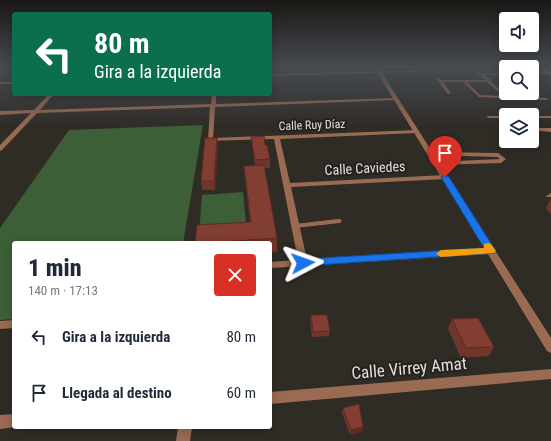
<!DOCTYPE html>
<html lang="es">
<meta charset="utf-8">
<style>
body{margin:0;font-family:"Roboto Condensed",sans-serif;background:#f6f6f7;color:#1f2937;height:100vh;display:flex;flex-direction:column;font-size:15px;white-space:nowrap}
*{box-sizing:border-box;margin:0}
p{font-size:13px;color:#747a83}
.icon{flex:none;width:22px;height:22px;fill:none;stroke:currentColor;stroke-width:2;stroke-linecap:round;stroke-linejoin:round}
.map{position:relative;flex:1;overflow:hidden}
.details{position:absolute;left:12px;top:241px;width:260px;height:188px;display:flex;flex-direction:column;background:#fff;border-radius:4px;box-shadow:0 2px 10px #0003}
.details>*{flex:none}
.hud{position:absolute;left:12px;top:12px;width:260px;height:84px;border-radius:4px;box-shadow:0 2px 10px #0003;background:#0b6e4f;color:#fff;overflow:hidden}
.controls{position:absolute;left:499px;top:12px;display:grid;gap:8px}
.controls a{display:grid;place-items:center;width:40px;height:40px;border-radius:4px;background:#fff;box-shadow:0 2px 10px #0003;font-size:20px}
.pin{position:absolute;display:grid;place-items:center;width:34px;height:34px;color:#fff;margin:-41px -17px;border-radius:50% 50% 50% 0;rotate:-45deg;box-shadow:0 0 4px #0007}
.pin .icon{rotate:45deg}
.me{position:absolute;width:44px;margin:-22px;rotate:86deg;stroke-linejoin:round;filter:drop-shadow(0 0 3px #0008)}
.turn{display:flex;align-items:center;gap:14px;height:84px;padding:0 16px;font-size:18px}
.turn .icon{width:52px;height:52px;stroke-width:2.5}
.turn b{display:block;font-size:28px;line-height:34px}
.round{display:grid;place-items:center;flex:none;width:42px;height:42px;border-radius:4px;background:#f6f6f7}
.headline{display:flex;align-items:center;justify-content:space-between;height:68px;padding:0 16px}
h1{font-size:24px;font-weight:800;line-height:30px}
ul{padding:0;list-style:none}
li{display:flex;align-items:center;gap:12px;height:56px;padding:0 16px}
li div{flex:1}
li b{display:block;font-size:15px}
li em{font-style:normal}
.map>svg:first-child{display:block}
.green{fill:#3c5f37}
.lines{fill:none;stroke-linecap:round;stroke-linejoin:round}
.service{fill:#9a6a53;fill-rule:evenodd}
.pedestrian{fill:#9a6a53;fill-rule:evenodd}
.minor{fill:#9a6a53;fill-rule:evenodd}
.tertiary{fill:#9a6a53;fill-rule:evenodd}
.secondary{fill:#d88b67;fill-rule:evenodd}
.wall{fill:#70352b}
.shaded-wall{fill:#5b2b23}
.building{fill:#823e32;stroke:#5b2b23}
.route{fill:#1a73e8;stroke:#114b97}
.slow{fill:#f59e0b}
.labels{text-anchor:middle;stroke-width:4;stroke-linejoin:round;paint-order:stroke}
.far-street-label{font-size:12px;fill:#e1dedb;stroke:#25221d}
.street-label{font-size:14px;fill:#e1dedb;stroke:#25221d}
.near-street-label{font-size:17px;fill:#e1dedb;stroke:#25221d}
</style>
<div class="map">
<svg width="551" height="441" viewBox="0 0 551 441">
<rect width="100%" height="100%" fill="#2f2c26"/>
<!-- green -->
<path class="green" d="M203 125 183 243H14V319L0 320V228L69 130Z
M243 192 247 233 199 236 202 195Z"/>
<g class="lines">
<!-- service -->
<path class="service" d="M374 67H391L389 68H376Z
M470 67H474L481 73H506V75H484L491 80V82L508 96 546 98 548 99 546 100 479 97 463 82H443L451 93 449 94H448L436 79 438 78 441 80H485ZM467 82H487L503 96 480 95Z
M416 70 418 71 417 72 379 73 377 72 379 71Z
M532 72H549L551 73 549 74H532Z
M487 116H506V118H489L487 117Z
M532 116H551V118H532Z
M532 128H551V132L532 130Z
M430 152 498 153 506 159 501 163 435 165 433 164V162L500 159 497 157 428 155V153Z
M551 193V197H547L546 196Z
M338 219H340L342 221 340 223 295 228 291 226 295 224Z"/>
<!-- pedestrian -->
<path class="pedestrian" d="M14 320V328L0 329V321Z"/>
<!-- minor -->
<path class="minor" d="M381 71V72L379 73 270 76V74Z
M49 94H54L40 110 211 104 212 94H216V104L397 98V99L395 100 215 107 213 138 418 130V132L416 133 280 139 290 183 445 175 448 177 445 179 291 187 307 260 491 248 494 249 495 251 494 253 491 254 270 268V262L298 260 274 139 208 141 210 107 37 113 2 150 0 151V145L31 113 0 115V111L34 110Z
M551 369V379L270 404V392Z
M14 414V427H15L0 429V415Z
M178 427H192L190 441H176Z"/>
<!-- tertiary -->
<path class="tertiary" d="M374 67H378L551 338V353L547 351Z
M0 82H14V84H0Z"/>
<!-- secondary -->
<path class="secondary" d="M537 67H541L551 72V75Z
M548 67H551V68H549Z"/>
</g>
<!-- wall -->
<path class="wall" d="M251 137 265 145 270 159V168H264L277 238V252L270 253V243H195L250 222 245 179 244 166 255 165 252 145Z
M217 138 218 146 215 190H202L201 181Z
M551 198V214L546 208Z
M311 315 330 331 329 336 312 337 310 320Z
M452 319 494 347 489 356 461 358 448 329Z
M343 408 363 427 362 432 350 435 342 413Z"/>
<!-- shaded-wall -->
<path class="shaded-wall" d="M217 138 218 146 215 190 214 181Z
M363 427 362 432 350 435 351 430Z"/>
<!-- building -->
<path class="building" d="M264 136 265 145H267L270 159 255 160 251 137Z
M205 138H217L214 181H201Z
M264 165 277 238 207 243H195L197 225 251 222 244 166Z
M311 315H327L330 331 313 332Z
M478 318 494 347 466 348 452 319Z
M359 404 363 427 351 430 343 408Z"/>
<!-- sky -->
<linearGradient id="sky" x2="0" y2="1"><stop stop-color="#1a1815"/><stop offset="0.52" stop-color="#474b52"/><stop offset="1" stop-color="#474b52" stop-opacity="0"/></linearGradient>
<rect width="551" height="128" fill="url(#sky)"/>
<!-- route -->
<path class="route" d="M445 175 449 177 494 248 496 251 494 253 303 266 299 265 297 263 299 260 303 259 484 248 441 177Z"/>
<!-- slow -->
<path class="slow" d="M488 243 491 244 496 251 494 253 441 257 436 254 441 250 484 248V244Z"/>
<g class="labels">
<!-- far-street labels -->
<g class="far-street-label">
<text transform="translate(312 125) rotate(-2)" y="4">Calle Ruy Díaz</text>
</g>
<!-- street labels -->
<g class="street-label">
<text transform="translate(365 168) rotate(-3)" y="5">Calle Caviedes</text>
</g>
<!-- near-street labels -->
<g class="near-street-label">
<text transform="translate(409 368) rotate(-5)" y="6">Calle Virrey Amat</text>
</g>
</g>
</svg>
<div class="controls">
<a><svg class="icon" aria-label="sound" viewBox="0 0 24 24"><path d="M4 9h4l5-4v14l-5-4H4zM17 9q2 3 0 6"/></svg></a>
<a><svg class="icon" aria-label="search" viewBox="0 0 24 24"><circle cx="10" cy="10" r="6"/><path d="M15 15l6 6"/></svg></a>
<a><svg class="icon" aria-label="layers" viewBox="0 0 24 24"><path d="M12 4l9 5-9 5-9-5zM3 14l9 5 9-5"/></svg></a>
</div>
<div class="pin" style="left:445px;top:177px;background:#d93025"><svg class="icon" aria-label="arrive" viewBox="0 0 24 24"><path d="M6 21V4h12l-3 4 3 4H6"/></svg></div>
<svg class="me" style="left:303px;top:263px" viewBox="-20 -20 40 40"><path d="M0-17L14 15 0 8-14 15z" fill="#1a73e8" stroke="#fff" stroke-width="4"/></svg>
<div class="hud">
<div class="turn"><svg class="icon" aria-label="left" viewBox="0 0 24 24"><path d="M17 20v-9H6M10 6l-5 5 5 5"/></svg><div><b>80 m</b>Gira a la izquierda</div></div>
</div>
<section class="details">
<div class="headline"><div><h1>1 min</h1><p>140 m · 17:13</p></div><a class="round" style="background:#d93025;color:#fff"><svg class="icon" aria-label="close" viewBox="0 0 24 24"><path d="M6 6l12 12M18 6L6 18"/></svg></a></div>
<ul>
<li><svg class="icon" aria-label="left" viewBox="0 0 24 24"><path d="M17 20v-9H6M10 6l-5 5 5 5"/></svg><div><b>Gira a la izquierda</b></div><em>80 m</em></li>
<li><svg class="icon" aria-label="arrive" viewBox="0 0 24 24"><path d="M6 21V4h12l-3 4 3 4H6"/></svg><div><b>Llegada al destino</b></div><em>60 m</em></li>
</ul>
</section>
</div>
